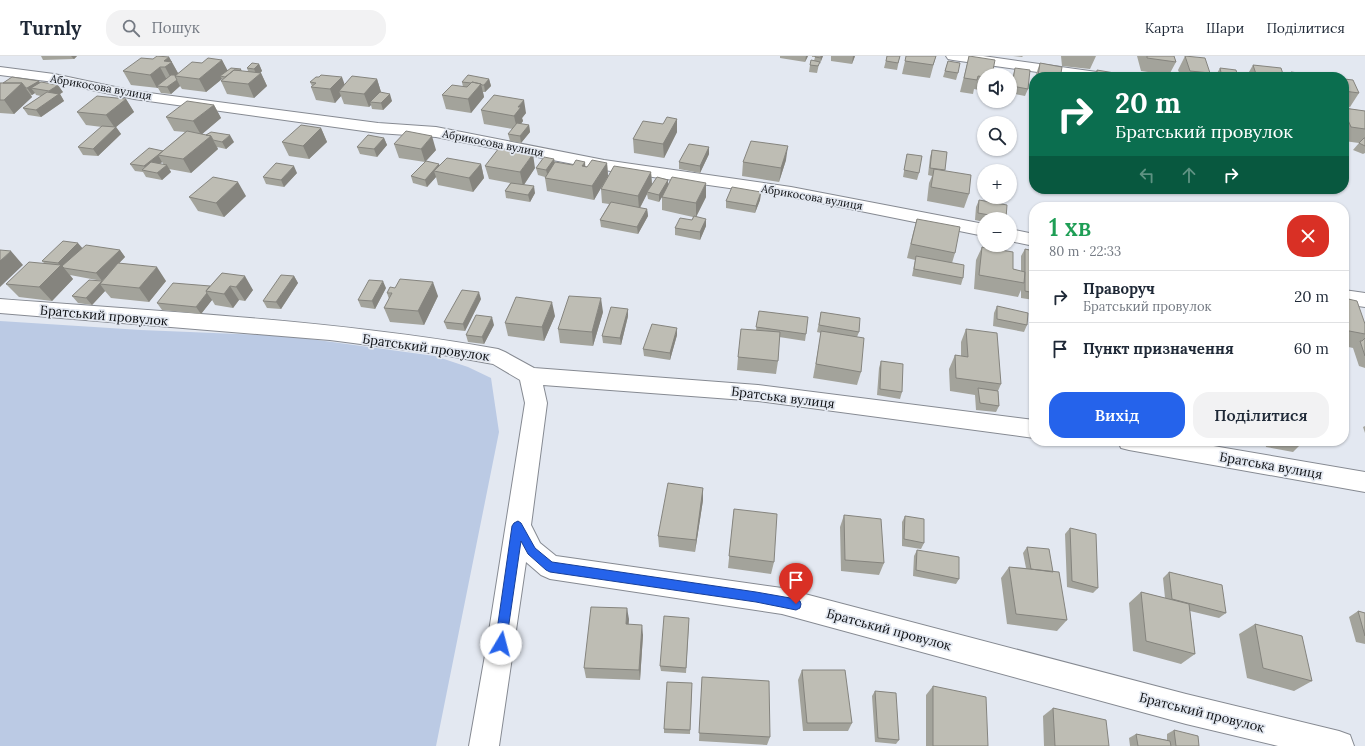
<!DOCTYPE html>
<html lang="uk">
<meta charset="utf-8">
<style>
body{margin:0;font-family:Lora,serif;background:#f2f2f3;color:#1f2937;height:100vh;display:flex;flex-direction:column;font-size:15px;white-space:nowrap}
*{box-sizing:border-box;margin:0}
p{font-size:13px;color:#747a83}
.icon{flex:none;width:22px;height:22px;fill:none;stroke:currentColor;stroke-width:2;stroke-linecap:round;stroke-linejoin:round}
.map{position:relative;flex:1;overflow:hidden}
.drawer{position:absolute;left:1029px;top:146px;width:320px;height:244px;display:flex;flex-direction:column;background:#fff;border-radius:16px;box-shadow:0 1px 3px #0004}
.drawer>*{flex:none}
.guide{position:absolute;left:1029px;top:16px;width:320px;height:122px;border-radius:16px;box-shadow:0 1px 3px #0004;background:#0b6e4f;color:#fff;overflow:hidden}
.controls{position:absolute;left:977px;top:12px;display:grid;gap:8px}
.controls a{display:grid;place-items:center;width:40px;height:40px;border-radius:50%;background:#fff;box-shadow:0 1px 3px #0004;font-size:20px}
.pin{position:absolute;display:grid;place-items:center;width:34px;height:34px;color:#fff;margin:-41px -17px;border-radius:50% 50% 50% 0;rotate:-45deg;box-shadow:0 0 4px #0007}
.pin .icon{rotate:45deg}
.me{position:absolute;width:44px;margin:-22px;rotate:8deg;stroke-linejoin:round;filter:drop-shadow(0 0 3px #0008)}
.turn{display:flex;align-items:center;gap:14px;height:84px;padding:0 20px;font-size:18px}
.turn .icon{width:52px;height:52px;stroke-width:2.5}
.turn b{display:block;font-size:28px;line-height:34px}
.lanes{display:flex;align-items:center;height:38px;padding:0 20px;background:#0003;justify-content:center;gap:20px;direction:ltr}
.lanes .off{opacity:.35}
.round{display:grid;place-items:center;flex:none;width:42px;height:42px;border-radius:16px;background:#f2f2f3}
.head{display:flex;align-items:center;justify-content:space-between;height:68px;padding:0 20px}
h1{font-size:24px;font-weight:600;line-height:30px;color:#1e9e55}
.button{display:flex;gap:8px;margin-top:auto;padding:8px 20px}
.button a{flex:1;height:46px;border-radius:16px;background:#2563eb;color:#fff;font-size:16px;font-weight:600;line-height:46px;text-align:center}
.button a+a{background:#f2f2f3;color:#1f2937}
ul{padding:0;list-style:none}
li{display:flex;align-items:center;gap:12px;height:52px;padding:0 20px;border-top:1px solid #e0e1e3}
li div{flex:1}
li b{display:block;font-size:15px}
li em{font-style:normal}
header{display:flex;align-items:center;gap:24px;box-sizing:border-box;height:56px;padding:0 20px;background:#fff;border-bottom:1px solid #e0e1e3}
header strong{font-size:19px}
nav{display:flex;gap:22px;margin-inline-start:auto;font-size:14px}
.search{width:280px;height:36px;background:#f2f2f3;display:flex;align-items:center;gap:10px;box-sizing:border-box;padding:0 14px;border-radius:16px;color:#747a83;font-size:15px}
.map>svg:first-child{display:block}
.green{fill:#bbcae4}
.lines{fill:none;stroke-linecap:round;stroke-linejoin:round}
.minor-casing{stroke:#868a92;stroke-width:2}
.minor{fill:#fff;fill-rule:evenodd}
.wall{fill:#a3a39b;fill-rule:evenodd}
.shaded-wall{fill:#85847e}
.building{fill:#bebdb4;stroke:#85847e}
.route{fill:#2563eb;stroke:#184099}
.labels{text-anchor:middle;stroke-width:3.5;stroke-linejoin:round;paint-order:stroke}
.far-street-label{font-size:11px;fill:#0e1013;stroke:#e3e8f1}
.street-label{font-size:13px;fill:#0e1013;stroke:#e3e8f1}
</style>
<header>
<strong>Turnly</strong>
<div class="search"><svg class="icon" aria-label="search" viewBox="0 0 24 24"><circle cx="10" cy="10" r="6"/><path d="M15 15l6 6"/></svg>Пошук</div>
<nav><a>Карта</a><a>Шари</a><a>Поділитися</a></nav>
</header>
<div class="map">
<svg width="1365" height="690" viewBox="0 0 1365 690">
<rect width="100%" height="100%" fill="#e3e8f1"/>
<!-- green -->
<path class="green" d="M0 265 141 274 288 280 435 300 468 311 491 322 499 376 436 690H0Z"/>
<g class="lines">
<!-- minor casing -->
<g class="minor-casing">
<path id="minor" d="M946 0H983L1104 17 1109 18 1111 21H1073L953 4 948 3Z
M0 11 54 18 134 35 378 67 436 71 604 104 791 131 984 168V180L791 141 604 114 436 81 378 77 134 43 54 26 0 19Z
M1010 173 1034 178V190L1010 185Z
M1344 234 1365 237V251L1344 248Z
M0 243C166 256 334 264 498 293L505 296 534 312 758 329 1034 364V382L758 345 543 329 547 347 531 469 540 487 556 500 782 532 1186 638 1339 675 1350 679 1354 690H1278L1186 668 782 558 550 523 541 519 526 506 499 690H469L487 588 525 347 520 324 493 308 438 298 330 284 0 257Z
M1118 385H1184L1365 416V436L1129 394 1121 392Z"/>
</g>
<!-- minor -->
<use href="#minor" class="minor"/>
</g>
<!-- wall -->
<path class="wall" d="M41 0H77L74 3 43 4Z
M780 0H808L805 6 780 2Z
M812 0H823L819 8 817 17 809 16 810 9 814 5 815 1H812Z
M831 0H855L852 8 831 5Z
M887 0H900L897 14 884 12Z
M936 0 930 22 902 18 905 5Z
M969 0 984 19V35L974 33 973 38 960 36Z
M1013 0H1023L1022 1Z
M1061 0H1096L1090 13 1062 10Z
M1137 0H1174L1176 6 1169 19 1141 15Z
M1185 0 1210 17 1208 21H1181L1178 14Z
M169 1 178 17 202 7 222 4 227 15 241 13 242 15H248L247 12 259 8 262 15 260 17H261L267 30 254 42 227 38 221 25 222 24V23L206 36 182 33 180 30 171 38 161 37 158 32 131 29 123 15 153 3Z
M948 5 958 17 956 24 943 21Z
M1040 7 1061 17 1068 21H1035Z
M1253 9 1284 21H1246Z
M1015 12 1028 33 1025 40 1010 37V32L1013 19Z
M1220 12 1238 21H1216V19Z
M1097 14 1126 21H1094Z
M1291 16 1307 21H1288Z
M377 23 381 36 392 45 383 54 372 53 371 49 369 51 344 48 341 40 335 47 316 44 311 31 312 30 310 26 344 29Z
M489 23 491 30 485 36H483L484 41 471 57 446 53 442 39 463 31 462 26Z
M1344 23 1359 37 1350 51 1344 50Z
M39 25 40 27 63 36 60 38 64 45 41 61 28 59 23 52 41 40 36 39 35 37 32 39H31L32 41 14 58 0 57V27Z
M126 43 134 56 116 71 121 78 98 100 83 99 78 91 102 71 86 69 77 56Z
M214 49 221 62 202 78 234 86 226 93 217 91 218 93 191 117 169 113 171 116 162 124 146 121 143 116 135 115 130 108 163 95 185 76 174 75 166 61ZM162 106 164 109 160 108Z
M1344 52 1365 55V97L1363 98 1353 94 1359 87 1344 85Z
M481 54 526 57 522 62 523 65 521 68 529 69 530 76 521 87 510 85 508 78 513 73 484 68Z
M677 63V76L664 102 634 97 633 83 663 68Z
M321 72 327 86 309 103 289 100 282 86Z
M384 82 387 89 377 101 360 98 357 91Z
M394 88 436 94 426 105 440 109 481 108 484 122 473 136 438 129 436 121 427 131 413 127 411 120 425 106 399 102Z
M709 91V98L700 117 679 113V106Z
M932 94 947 96 944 115 969 138 964 152 927 145 929 127 932 120 928 119 930 101Z
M907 98 919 117 917 124 903 121Z
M554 103 555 107 587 111 607 107 608 120 651 116 652 129 668 124V129L706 141 696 161 706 170 700 184 675 179V172L692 164 693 161 662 154V141L659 146 648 143 647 138 640 152 647 153 648 160 638 178 601 171 600 164 609 148 602 147 601 133 602 130 594 144 547 135 545 122V121L538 119 536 112Z
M786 104 779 126 742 120 743 106Z
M485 110 535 112 524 129 535 137 530 146 506 142 505 135 510 127 489 123Z
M297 117 284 131 266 128 263 121Z
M761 136 760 144 755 157 726 152V145Z
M246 140 224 161 198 155 189 141Z
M979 144 1006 162V163H984V166L975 164 976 151Z
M917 163 955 197 952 207 963 222 961 229 912 220 915 204 907 202 913 177Z
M982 191 1013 213 1021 215V200L1025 193 1034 195V244L1021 242V234L1018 241 974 233 976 204Z
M82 192 120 194 125 201 119 207 166 225 149 246 111 242 105 235 92 249 78 247 72 240 102 225 111 215 102 225 70 219 73 223 52 245 19 241 6 228 44 207 42 205Z
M222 217 253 234 245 245 239 244 233 252 215 249 212 244 201 258 162 254 157 247 210 230Z
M294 220 298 227 281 253 267 252 263 245Z
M386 232 375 253 361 251 358 244Z
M387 237 438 240 424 269 390 266 384 252 389 243Z
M1344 242 1365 268V312L1359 310 1353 292 1344 290Z
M481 243 465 275 447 273 444 266Z
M997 250 1027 269 1024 276 993 270 994 257Z
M759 255 806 278 805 285 779 281 778 305 776 318 737 314 738 301 756 274Z
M603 256 593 290 560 287 558 273Z
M821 256 859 276 857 281 861 316 857 329 813 322 821 277 817 276Z
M555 260 544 285 508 280 505 267Z
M628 260 621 289 603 287 602 280Z
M494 269 484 288 468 286 466 279Z
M966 273 1001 328 998 335 999 350 996 356 976 354 975 339 950 335 949 313 955 299 961 300V286Z
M677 279 670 304 644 300 643 293Z
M881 305 902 336 900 343 877 339 879 312Z
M1365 370V377L1363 371Z
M1219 385H1233L1231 387Z
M1265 385H1299L1300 389 1293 396 1266 391Z
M703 432V444L695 496 659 491 658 480Z
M734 453 774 506 771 518 728 512Z
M844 459 884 507 879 519 841 515 840 471Z
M905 460 924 487 921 493 902 490V466Z
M1070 472 1098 532 1093 537 1067 531 1065 478Z
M1027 491 1053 516 1067 564 1057 575 1007 568 1001 522 1009 511 1026 512 1023 497Z
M917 494 959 523 956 528 913 520 914 500Z
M1169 516 1226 557 1219 562 1190 555 1195 598 1181 608 1133 595 1129 547 1141 536 1165 542 1163 522Z
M1358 555 1365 557V588L1356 586 1349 561Z
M629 563 628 568 643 579 640 624 586 622 584 612Z
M689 567 686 617 661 615 660 610Z
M1255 568 1312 625 1294 635 1247 622 1239 578Z
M802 614 852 667 848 675H803L798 624Z
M702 621 770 681 767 689 699 685Z
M933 630 988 690H926V639Z
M692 632 690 678 664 677V673Z
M875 635 899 684 896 688 875 686 872 640Z
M1053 652 1109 690H1044L1043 660Z
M1174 674 1199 690H1130L1129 682 1136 678 1167 684V678Z"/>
<!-- shaded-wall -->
<path class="shaded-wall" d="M71 0H77L74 3Z
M806 0H808L805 6Z
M821 0H823L820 8 821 2Z
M853 0H855L852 8Z
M169 1 179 19 175 20 172 24 165 11 164 5Z
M222 4 229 17 220 20 222 23 206 36 199 23Z
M259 8 262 15 257 20 254 13Z
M160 11 167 24 157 30 158 32H157L150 19Z
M261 17 267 30 254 42 248 28Z
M342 21 347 35H339L341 40 335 47 330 33Z
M377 23 381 36 370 46 371 49 369 51 364 38Z
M489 23 491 30 485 36 484 29Z
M177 24 180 30 171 38 167 31Z
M39 25 43 32H31L35 37 32 39 27 32Z
M22 27 32 41 14 58 4 44Z
M481 28 484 41 471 57 468 43Z
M58 29 63 36 60 38 64 45 41 61 36 54 53 42 49 35Z
M390 38 392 45 383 54 381 47Z
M126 43 134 56 116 71 121 78 98 100 93 93 115 72 106 59Z
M524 44 526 57 522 62 523 65 517 73 514 60 518 51Z
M214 49 221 62 201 79 193 65Z
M677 63V76L664 102 663 88Z
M529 69 530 76 521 87 520 80Z
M321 72 327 86 309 103 303 90Z
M230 79 234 86 226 93 222 86Z
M211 80 218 93 191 117 183 103Z
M432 80 436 94 425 106 421 93Z
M384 82 387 89 377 101 374 93Z
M788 90 786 104 779 126 781 112Z
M709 91V98L700 117V110Z
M533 98 535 112 523 130 520 116Z
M158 99 162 106 150 116 147 115 144 110Z
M554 103 555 110 548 121 546 114Z
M585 106 586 119 582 110Z
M607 107 608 120 594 144 592 130Z
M439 108 441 115H434L436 121 427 131 425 124Z
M481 108 484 122 473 136 469 122Z
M167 109 171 116 162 124 157 117Z
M294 110 297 117 284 131 281 124Z
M651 116 652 130 647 136V138L639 153 638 140Z
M668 124V131L659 146V139Z
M238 126 246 140 224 161 216 147Z
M706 127V141L696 161V147Z
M534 130 535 137 530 146 528 139Z
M761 136 760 144 755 157 756 150Z
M647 153 648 160 638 178 637 171Z
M706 163V170L700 184V176Z
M78 187 84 194 64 212 73 223 52 245 39 231 60 210 58 207Z
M120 194 125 201 102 225 96 217Z
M11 195 23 209 0 231V205Z
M157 211 166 225 149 246 139 232Z
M245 220 253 234 245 245 236 231Z
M294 220 298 227 281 253 276 246Z
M102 225 100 228 105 235 92 249 86 242Z
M383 225 386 232 375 253 372 245Z
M433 226 438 240 424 269 418 255Z
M230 230 239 244 233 252 224 238Z
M479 236 481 243 465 275 463 268Z
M207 237 212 244 201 258 196 251Z
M601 242 603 256 593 290 592 276Z
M552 246 555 260 544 285 542 271Z
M628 253V260L621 289 620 282Z
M492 261 494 269 484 288 482 281Z
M677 272V279L670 304V297Z
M703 432V444L695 496 696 484Z
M627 552 629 563 628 578 626 568Z
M642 569 643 579 640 624 639 614Z"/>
<!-- building -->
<path class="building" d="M157 0 169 1 164 5 172 6 165 11H160L150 19 123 15 141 2 153 3Z
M815 0H821V2L815 1Z
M887 0H900L898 7 886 5Z
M906 0H936L933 9 905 5Z
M969 0 995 4 992 19H984V21L978 20 977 24 964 22Z
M1147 0H1174L1176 6 1147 2Z
M1185 0 1205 2 1210 17 1190 15Z
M208 2 222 4 199 23 175 20 192 6 202 7Z
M811 4 820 6 818 10 810 9Z
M948 5 960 7 958 17 945 15Z
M252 7 259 8 254 13 247 12Z
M1040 7 1062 11 1061 17 1068 18V21H1042L1038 20Z
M1253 9 1281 12 1284 21H1257Z
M231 12 241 13 240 14H234L225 21 220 20Z
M1015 12 1030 14 1028 33 1012 30Z
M1220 12 1236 14 1238 21H1222Z
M234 14 261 17 248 28 221 25Z
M1097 14 1126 19V21H1097Z
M1291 16 1306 18 1307 21H1293Z
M171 19H175V20L177 24 167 31 157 30Z
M321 19 342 21 330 33 311 31 316 27 310 26 316 21H319Z
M468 19 489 23 484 29H482L481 28 472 26 471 27 462 26Z
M352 20 377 23 364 38 339 35Z
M12 21 39 25 27 32H26L22 27H3Z
M1344 23 1353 24 1359 37 1344 35Z
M41 26 58 29 49 35 31 32Z
M472 26 481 28 468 43 442 39 452 29 467 31Z
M0 27H22L4 44H0Z
M47 36 59 38 36 54 23 52Z
M380 36 390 38 381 47 370 46Z
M494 39 524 44 518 51H521L514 60 481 54Z
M97 40 126 43 106 59 77 56Z
M187 45 214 49 193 65 166 61Z
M1344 52 1365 55V73L1351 71 1344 55Z
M667 61 677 63 663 88 633 83 643 65 663 68Z
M517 67 529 69 520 80 508 78Z
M301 69 321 72 303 90 282 86Z
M102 70 116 71 93 93 78 91Z
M187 75 211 80 183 103 158 99Z
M406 75 432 80 421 93 394 88Z
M211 76 230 79 222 86 213 84 211 80 206 79Z
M368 79 384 82 374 93 357 91Z
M1364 82H1365V90L1359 87Z
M751 85 788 90 781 112 743 106Z
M689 88 709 91 700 110 679 106Z
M149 92 163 95 144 110 130 108Z
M499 92 533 98 520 116 485 110Z
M932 94 947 96 945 114 930 112Z
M907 98 922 100 919 117 904 114Z
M544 101 554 103 546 114 536 112Z
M447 102 481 108 469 122 434 115Z
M576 104 585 106 582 110 587 111 592 104 607 107 592 130 545 122 555 106 573 109Z
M426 105 439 108 425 124 411 120Z
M151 106 167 109 157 117 142 114Z
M276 107 294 110 281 124 263 121Z
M614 110 651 116 638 140 601 133Z
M934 113 971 119 969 138 931 131Z
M213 121 238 126 216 147 189 141Z
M657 121 668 124 659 139 647 136Z
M672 121 706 127 696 147 662 141Z
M511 127 534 130 528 139 505 135Z
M732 131 761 136 756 150 726 145Z
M979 144 1007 149 1006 162 978 157Z
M611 146 647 153 637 171 600 164Z
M1191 148 1202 150 1203 151H1191Z
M694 160 706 163 700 176 675 172 680 162 692 164Z
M917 163 960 171 955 197 911 188Z
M63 185 78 187 58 207 42 205Z
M86 189 120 194 96 217 64 212 62 210Z
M982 191 1013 196V213L1025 216 1024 227 979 219Z
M1025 193 1034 195V237L1025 235Z
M0 194 11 195 0 205Z
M916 200 964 209 963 222 914 213Z
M29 206 61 209 39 231 6 228Z
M118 207 157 211 139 232 100 228Z
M222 217 245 220 236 231 230 230 224 238 206 235Z
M281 219 294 220 276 246 263 245Z
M400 223 433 226 418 255 384 252 392 237H387L390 231 395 232Z
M89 224 102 225 86 242 72 240Z
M369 224 383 225 372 245 358 244Z
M173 227 210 230 206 235 207 237 196 251 157 247Z
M462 234 479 236 463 268 444 266Z
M569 240 601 242 592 276 558 273Z
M516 241 552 246 542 271 505 267Z
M1344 242 1357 245 1365 268V278L1344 274Z
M997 250 1028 257 1027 269 997 263Z
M611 251 628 253 620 282 602 280Z
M759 255 808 261 806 278 756 271Z
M821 256 860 262 859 276 819 269Z
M476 259 492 261 482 281 466 279Z
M652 268 677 272 670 297 643 293Z
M741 273 780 276 778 305 738 301Z
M966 273 997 277 1001 328 956 322 955 299 968 301Z
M821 275 864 282 861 316 816 308Z
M1365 282V300L1360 285H1362Z
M881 305 903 308 902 336 880 333Z
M978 332 998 335 999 350 980 347Z
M1277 385H1299L1300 389Z
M668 427 703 432 696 484 658 480Z
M734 453 777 458 774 506 729 500Z
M844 459 881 463 884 507 845 504Z
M905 460 924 463V487L904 483Z
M1070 472 1096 478 1098 532 1072 525Z
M1027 491 1049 493 1053 516 1031 513Z
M917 494 959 501V523L916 514Z
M1009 511 1059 516 1067 564 1016 558Z
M1169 516 1222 529 1226 557 1172 543Z
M1141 536 1189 548 1195 598 1146 585Z
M591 551 627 552 626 568 642 569 639 614 584 612Z
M1358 555 1365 557V580Z
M664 560 689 562 686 612 660 610Z
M1255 568 1302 580 1312 625 1263 612Z
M802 614H845L852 667H807Z
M702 621 769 625 770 681 699 677Z
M667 626 692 627 690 674 664 673Z
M933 630 986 641 988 690H933Z
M875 635 896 637 899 684 878 682Z
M1053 652 1106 664 1109 690H1055Z
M1174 674 1198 680 1199 690H1176Z
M1136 678 1170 685 1171 690H1138Z"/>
<!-- route -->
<path class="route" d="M518 465 521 467 535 492 552 506 756 536 796 543 800 545 801 548 800 552 796 554 756 546 550 516 546 514 528 498 521 485 506 588 505 592 501 594 497 592 495 588 512 470 514 467Z"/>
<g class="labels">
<!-- far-street labels -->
<g class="far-street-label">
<text transform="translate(101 31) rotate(10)" y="4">Абрикосова вулиця</text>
<text transform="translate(493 87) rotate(11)" y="4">Абрикосова вулиця</text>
<text transform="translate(812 141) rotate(10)" y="4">Абрикосова вулиця</text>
</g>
<!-- street labels -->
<g class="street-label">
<text transform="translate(104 259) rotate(5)" y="5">Братський провулок</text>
<text transform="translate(426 291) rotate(8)" y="5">Братський провулок</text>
<text transform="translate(783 341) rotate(7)" y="5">Братська вулиця</text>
<text transform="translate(1271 409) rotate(10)" y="5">Братська вулиця</text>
<text transform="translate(889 573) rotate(15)" y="5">Братський провулок</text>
<text transform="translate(1202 656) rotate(14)" y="5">Братський провулок</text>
</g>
</g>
</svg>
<div class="controls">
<a><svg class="icon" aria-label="sound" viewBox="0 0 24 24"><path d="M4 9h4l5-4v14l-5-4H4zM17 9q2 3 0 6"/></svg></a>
<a><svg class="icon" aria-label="search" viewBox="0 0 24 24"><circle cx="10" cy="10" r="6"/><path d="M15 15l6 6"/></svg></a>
<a>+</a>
<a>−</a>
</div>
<div class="pin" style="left:796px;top:548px;background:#d93025"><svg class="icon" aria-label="arrive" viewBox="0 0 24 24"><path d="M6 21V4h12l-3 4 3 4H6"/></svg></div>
<svg class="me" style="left:501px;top:588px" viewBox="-20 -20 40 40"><circle r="19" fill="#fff"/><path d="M0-13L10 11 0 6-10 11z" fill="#2563eb"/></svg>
<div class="guide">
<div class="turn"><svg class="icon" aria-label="right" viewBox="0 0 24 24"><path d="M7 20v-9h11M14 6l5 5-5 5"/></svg><div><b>20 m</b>Братський провулок</div></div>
<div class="lanes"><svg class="icon off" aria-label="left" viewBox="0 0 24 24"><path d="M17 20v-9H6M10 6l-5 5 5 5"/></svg><svg class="icon off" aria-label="ahead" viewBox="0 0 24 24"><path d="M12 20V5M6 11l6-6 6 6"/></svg><svg class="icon" aria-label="right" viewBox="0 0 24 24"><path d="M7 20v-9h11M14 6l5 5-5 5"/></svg></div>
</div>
<section class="drawer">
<div class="head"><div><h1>1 хв</h1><p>80 m · 22:33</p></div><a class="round" style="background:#d93025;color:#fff"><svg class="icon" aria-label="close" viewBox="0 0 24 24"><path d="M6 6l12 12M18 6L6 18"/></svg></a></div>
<ul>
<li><svg class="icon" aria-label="right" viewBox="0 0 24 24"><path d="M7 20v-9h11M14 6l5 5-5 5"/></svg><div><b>Праворуч</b><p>Братський провулок</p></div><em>20 m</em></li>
<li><svg class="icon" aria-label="arrive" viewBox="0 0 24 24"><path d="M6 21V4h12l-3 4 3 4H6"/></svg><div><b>Пункт призначення</b></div><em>60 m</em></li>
</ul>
<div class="button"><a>Вихід</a><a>Поділитися</a></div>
</section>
</div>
